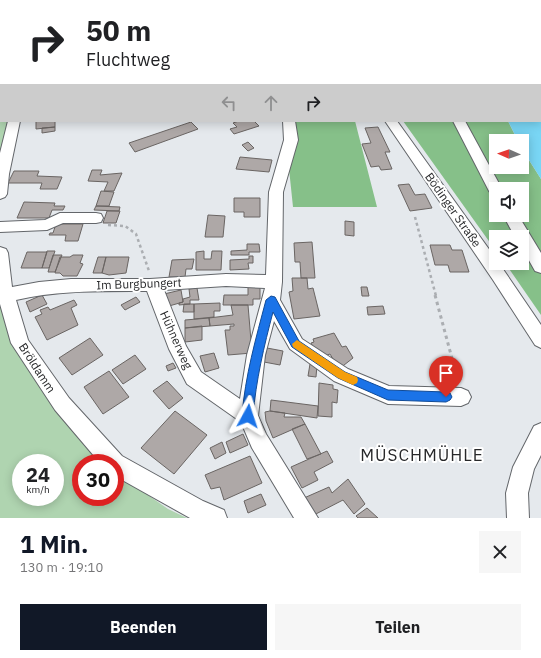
<!DOCTYPE html>
<html lang="de">
<meta charset="utf-8">
<style>
body{margin:0;font-family:"IBM Plex Sans",sans-serif;background:#f6f6f6;color:#202124;height:100vh;display:flex;flex-direction:column;font-size:15px;white-space:nowrap}
*{box-sizing:border-box;margin:0}
p{font-size:13px;color:#757577}
.icon{flex:none;width:22px;height:22px;fill:none;stroke:currentColor;stroke-width:2;stroke-linecap:round;stroke-linejoin:round}
.map{position:relative;height:518px;overflow:hidden}
.sheet{display:flex;flex-direction:column;background:#fff;flex:1}
.sheet>*{flex:none}
.top-card{position:absolute;left:0px;top:0px;width:541px;height:122px;box-shadow:0 2px 10px #0003;background:#fff;color:#202124;overflow:hidden}
.needle{width:26px;rotate:272deg}
.buttons{position:absolute;left:489px;top:134px;display:grid;gap:8px}
.buttons a{display:grid;place-items:center;width:40px;height:40px;border-radius:0px;background:#fff;box-shadow:0 2px 10px #0003;font-size:20px}
.speed{position:absolute;left:12px;top:454px;display:flex;gap:8px;font-size:20px;font-weight:700;text-align:center}
.speed>*{display:grid;place-content:center;width:52px;height:52px;border-radius:50%;background:#fff;box-shadow:0 2px 10px #0003;line-height:1}
.speed small{font-size:10px;font-weight:400}
.speed .limit{border:6px solid #d22;background:#fff;color:#111}
.pin{position:absolute;display:grid;place-items:center;width:34px;height:34px;color:#fff;margin:-41px -17px;border-radius:50% 50% 50% 0;rotate:-45deg;box-shadow:0 0 4px #0007}
.pin .icon{rotate:45deg}
.me{position:absolute;width:44px;margin:-22px;rotate:5deg;stroke-linejoin:round;filter:drop-shadow(0 0 3px #0008)}
.turn{display:flex;align-items:center;gap:14px;height:84px;padding:0 20px;font-size:18px}
.turn .icon{width:52px;height:52px;stroke-width:2.5}
.turn b{display:block;font-size:28px;line-height:34px}
.lanes{display:flex;align-items:center;height:38px;padding:0 20px;background:#0003;justify-content:center;gap:20px;direction:ltr}
.lanes .off{opacity:.35}
.round{display:grid;place-items:center;flex:none;width:42px;height:42px;border-radius:0px;background:#f6f6f6}
.head{display:flex;align-items:center;justify-content:space-between;height:68px;padding:0 20px}
h1{font-size:24px;font-weight:800;line-height:30px;color:#111827}
.primary-button{display:flex;gap:8px;margin-top:auto;padding:8px 20px}
.primary-button a{flex:1;height:46px;border-radius:0px;background:#111827;color:#fff;font-size:16px;font-weight:800;line-height:46px;text-align:center}
.primary-button a+a{background:#f6f6f6;color:#202124}
.map>svg:first-child{display:block}
.green{fill:#afd4b0;fill-rule:evenodd}
.forest{fill:#86c089;fill-rule:evenodd}
.water{fill:#79d6f5}
.building{fill:#aea8a7;stroke:#6a6563}
.lines{fill:none;stroke-linecap:round;stroke-linejoin:round}
.minor-casing{stroke:#63666a;stroke-width:2}
.path-far2{stroke:#abaeb2;stroke-width:1.5;stroke-dasharray:2 2;stroke-linecap:butt}
.path-far1{stroke:#abaeb2;stroke-width:2.5;stroke-dasharray:3 3;stroke-linecap:butt}
.path{stroke:#abaeb2;stroke-width:3;stroke-dasharray:3.5 3.5;stroke-linecap:butt}
.minor{fill:#fff;fill-rule:evenodd}
.route{fill:#1a73e8;stroke:#114b97}
.slow{fill:#f59e0b}
.labels{text-anchor:middle;stroke-width:4;stroke-linejoin:round;paint-order:stroke}
.street-label{font-size:12px;fill:#27282a;stroke:#fff}
.near-quarter-label{font-size:17px;letter-spacing:1px;fill:#27282a;stroke:#fff}
</style>
<div class="map">
<svg width="541" height="518" viewBox="0 0 541 518">
<rect width="100%" height="100%" fill="#e5e9ed"/>
<!-- green -->
<path class="green" d="M0 0H211L212 1H1V121H11L0 166Z
M0 294 15 344 107 463H81V497H115V472L168 509 187 518H0ZM21 463H55V497H21Z"/>
<!-- forest -->
<path class="forest" d="M211 0H426L427 1H212Z
M284 121H355L377 207H293Z
M403 121H508L518 141H496V167H522V149L541 179V315L505 263H522V237H496V251ZM496 189H522V215H496Z"/>
<!-- water -->
<path class="water" d="M540 88 541 90V179L522 149V141H518L508 121H540Z"/>
<!-- building -->
<path class="building" d="M36 121H55V127L36 129Z
M239 121H257L255 122 259 126 234 134 230 129 237 127 233 123Z
M191 122 198 129 135 152 129 143Z
M55 127V131L42 133V128Z
M378 127 390 152H385L392 169 381 170 379 166 371 167 362 144 371 143 365 128Z
M248 142 254 148 248 151 242 145Z
M240 157 272 160 269 172 236 169Z
M92 170H102L100 175 122 173 114 191H104L108 182 88 181Z
M14 171H39L37 176 62 177 57 189H40L42 183H8Z
M409 184 415 195 425 194 432 208 410 211 398 185Z
M101 191 114 192 109 206H96Z
M234 198H260V217H244V212H234Z
M24 202 55 203 54 206H65L63 210H52L49 218H17Z
M96 206 120 207 119 211 94 210Z
M107 211H120L116 223H103Z
M208 215 225 216 223 237H205Z
M345 221 354 222V236L345 235Z
M56 224H83L78 241H65L66 235H49L50 233H53Z
M312 242 315 278H301L300 262H295L294 243Z
M247 244H259L260 252H249V255H231V251L247 250Z
M430 245H450L452 250H462L469 272H450L448 265H435Z
M47 251H55L49 268H42Z
M204 251V259H211L212 251H222L221 270H196V252Z
M27 252H47L42 268H21Z
M53 255H62L55 272H48Z
M73 255H83L80 263 83 264 77 276H63L60 273H55L60 257H70Z
M249 256H253V263H248L249 269 230 270V260L249 259Z
M98 257H106L102 273H93Z
M106 257H129L126 273 109 275 102 273Z
M194 259 192 269H186L185 277H169L172 260Z
M292 278H307L308 289 313 288 320 316 294 319 289 292 293 291Z
M248 287H260V299H253V305H223L224 295H248Z
M361 287H367L369 296H362Z
M197 288 199 300H190V304L179 305V303L183 302V299L190 297 189 289Z
M181 290 183 302 169 306 164 294Z
M42 295 47 304 30 312 26 302Z
M136 297 140 302 125 310 121 305Z
M74 300 77 305 71 308 78 325 47 340 35 317 42 314 40 310 48 307 50 310Z
M220 303V311H214V317L194 319V304Z
M184 304H194V312H183Z
M231 305H248L252 353 228 355 225 330H230V326H234V324L210 326 209 318 233 315Z
M383 306 385 314 368 315 367 307Z
M209 318 210 326 185 328V320Z
M202 326V340L185 342V328Z
M334 333 342 347 346 346 353 358 339 369 330 354 322 357 316 353 311 343 314 342 313 339Z
M90 338 103 355 72 375 59 358Z
M267 348 283 351 280 365 264 362Z
M214 353 219 368 205 372 200 356Z
M135 355 146 369 123 384 112 370Z
M173 363 176 368 168 371 166 366Z
M310 364 317 365 316 377 308 376Z
M109 371 129 397 103 414 84 387Z
M167 381 183 398 169 409 153 391Z
M319 383 333 385V389L338 390 337 403 332 402V417L318 416Z
M271 400 318 406 317 418 270 411Z
M175 411 207 435 174 474 141 448Z
M270 411 285 413 284 417H301L305 424 273 438 266 421 265 412Z
M305 424 321 454 307 459 292 429Z
M243 434 248 445 230 453 226 442Z
M222 442 226 453 215 459 210 448Z
M327 451 333 462 314 472 318 480 302 488 291 467Z
M250 456 262 483 224 500 220 487 211 489 205 475Z
M348 479 365 504 354 514 343 500 312 516 304 498 329 487 332 493Z
M261 494 266 505 248 513 244 501Z
M367 508 378 518H358L356 516Z"/>
<g class="lines">
<!-- minor casing -->
<g class="minor-casing">
<path id="minor" d="M328 0H338V1H328Z
M397 0H407V1H397Z
M8 121H20L9 174 7 194 5 197 0 199V153Z
M283 121H295L298 140 283 192 282 282 280 300 302 339 348 369 389 386 461 388 468 391 471 397 468 403 461 406 388 404 381 401 334 381 290 349 274 321 265 355 258 416 266 434 318 518H294L252 448 241 422 187 384 169 349 147 291C103 291 59 290 16 300L28 340 69 398 122 456 203 501 224 510 227 518H190L115 476V463H100L55 410 11 343 0 304V247L6 249 8 253 12 287 39 282 71 279H150L226 274 266 275 269 192 284 140ZM226 286 265 288 247 355 240 399 201 372 186 346 164 290Z
M385 121H397L496 259V263H499L505 272 541 325V348L535 345 493 280Z
M453 121H465L502 189H496V196L491 194 489 191Z
M60 213H96L101 214 103 218 101 222 96 223H63L47 230 0 232V222L45 220Z
M503 215H518L541 253V273L535 271 522 248V237H515Z
M541 423V455L534 469 528 493 529 518H507L506 493 513 467 534 426Z"/>
</g>
<!-- path-far2 -->
<path class="path-far2" d="M215 0 217 1"/>
<!-- path-far1 -->
<path class="path-far1" d="M415 217 436 296
M108 225 125 226 136 234 149 271"/>
<!-- path -->
<path class="path" d="M435 295 458 381"/>
<!-- minor -->
<use href="#minor" class="minor"/>
</g>
<!-- route -->
<path class="route" d="M271 296 275 297 299 341 345 372 388 390 446 392 450 393 452 397 450 400 446 402 388 400 338 378 292 347 273 312C264 346 256 380 253 416L252 420 248 422 244 420 242 416C245 376 256 338 266 300Z"/>
<!-- slow -->
<path class="slow" d="M297 340 345 372 357 377 358 380 357 383 353 385 338 378 293 347 292 344Z"/>
<g class="labels">
<!-- street labels -->
<g class="street-label">
<text transform="translate(453 210) rotate(55)" y="4">Bödinger Straße</text>
<text transform="translate(139 284) rotate(-2)" y="4">Im Burgbungert</text>
<text transform="translate(176 340) rotate(66)" y="4">Hühnerweg</text>
<text transform="translate(37 368) rotate(57)" y="4">Bröldamm</text>
</g>
<!-- near-quarter labels -->
<g class="near-quarter-label">
<text x="422" y="461">MÜSCHMÜHLE</text>
</g>
</g>
</svg>
<div class="buttons">
<a><svg class="needle" viewBox="-14 -14 28 28"><path d="M0-13l5 13h-10z" fill="#e53935"/><path d="M0 13l5-13h-10z" fill="#757577"/></svg></a>
<a><svg class="icon" aria-label="sound" viewBox="0 0 24 24"><path d="M4 9h4l5-4v14l-5-4H4zM17 9q2 3 0 6"/></svg></a>
<a><svg class="icon" aria-label="layers" viewBox="0 0 24 24"><path d="M12 4l9 5-9 5-9-5zM3 14l9 5 9-5"/></svg></a>
</div>
<div class="speed"><div>24<small>km/h</small></div><div class="limit">30</div></div>
<div class="pin" style="left:446px;top:397px;background:#d93025"><svg class="icon" aria-label="arrive" viewBox="0 0 24 24"><path d="M6 21V4h12l-3 4 3 4H6"/></svg></div>
<svg class="me" style="left:248px;top:416px" viewBox="-20 -20 40 40"><path d="M0-17L14 15 0 8-14 15z" fill="#1a73e8" stroke="#fff" stroke-width="4"/></svg>
<div class="top-card">
<div class="turn"><svg class="icon" aria-label="right" viewBox="0 0 24 24"><path d="M7 20v-9h11M14 6l5 5-5 5"/></svg><div><b>50 m</b>Fluchtweg</div></div>
<div class="lanes"><svg class="icon off" aria-label="left" viewBox="0 0 24 24"><path d="M17 20v-9H6M10 6l-5 5 5 5"/></svg><svg class="icon off" aria-label="ahead" viewBox="0 0 24 24"><path d="M12 20V5M6 11l6-6 6 6"/></svg><svg class="icon" aria-label="right" viewBox="0 0 24 24"><path d="M7 20v-9h11M14 6l5 5-5 5"/></svg></div>
</div>
</div>
<section class="sheet">
<div class="head"><div><h1>1 Min.</h1><p>130 m · 19:10</p></div><a class="round"><svg class="icon" aria-label="close" viewBox="0 0 24 24"><path d="M6 6l12 12M18 6L6 18"/></svg></a></div>
<div class="primary-button"><a>Beenden</a><a>Teilen</a></div>
</section>
